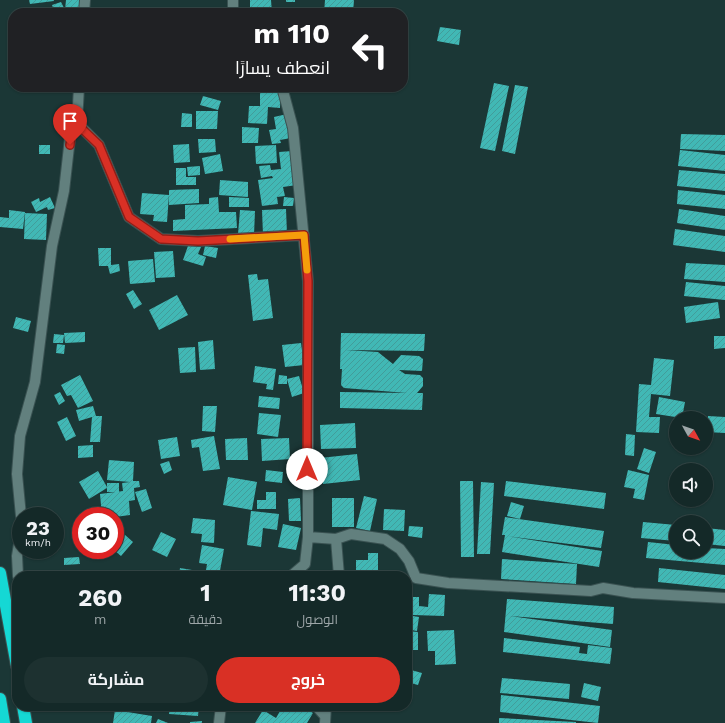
<!DOCTYPE html>
<html lang="ar">
<meta charset="utf-8">
<style>
body{margin:0;font-family:"Work Sans",Cairo,sans-serif;background:#1d3130;color:#f1f3f6;direction:rtl;height:100vh;display:flex;flex-direction:column;font-size:15px;white-space:nowrap}
*{box-sizing:border-box;margin:0}
p{font-size:13px;color:#9da6a8}
.icon{flex:none;width:22px;height:22px;fill:none;stroke:currentColor;stroke-width:2;stroke-linecap:round;stroke-linejoin:round}
.map{position:relative;flex:1;overflow:hidden;direction:ltr}
.panel{position:absolute;left:12px;top:571px;width:400px;height:140px;display:flex;flex-direction:column;background:#142928;border-radius:16px;box-shadow:0 1px 3px #0004,0 0 0 1px #334545;direction:rtl}
.panel>*{flex:none}
.guide{position:absolute;left:8px;top:8px;width:400px;height:84px;border-radius:16px;box-shadow:0 1px 3px #0004,0 0 0 1px #334545;direction:rtl;background:#202124;color:#fff;overflow:hidden}
.needle{width:26px;rotate:130deg}
.tools{position:absolute;left:669px;top:411px;display:grid;gap:8px}
.tools a{display:grid;place-items:center;width:44px;height:44px;border-radius:50%;background:#142928;box-shadow:0 1px 3px #0004,0 0 0 1px #334545;font-size:20px}
.speed{position:absolute;left:12px;top:507px;display:flex;gap:8px;font-size:20px;font-weight:700;text-align:center}
.speed>*{display:grid;place-content:center;width:52px;height:52px;border-radius:50%;background:#142928;box-shadow:0 1px 3px #0004,0 0 0 1px #334545;line-height:1}
.speed small{font-size:10px;font-weight:400}
.speed .limit{border:6px solid #d22;background:#fff;color:#111}
.pin{position:absolute;display:grid;place-items:center;width:34px;height:34px;color:#fff;margin:-41px -17px;border-radius:50% 50% 50% 0;rotate:-45deg;box-shadow:0 0 4px #0007}
.pin .icon{rotate:45deg}
.me{position:absolute;width:44px;margin:-22px;rotate:0deg;stroke-linejoin:round;filter:drop-shadow(0 0 3px #0008)}
.turn{display:flex;align-items:center;gap:14px;height:84px;padding:0 12px;font-size:18px}
.turn .icon{width:52px;height:52px;stroke-width:2.5}
.turn b{display:block;font-size:28px;line-height:34px}
.eta{display:flex;justify-content:space-evenly;align-items:center;height:68px;text-align:center}
.eta b{font-size:24px;font-weight:700;line-height:28px}
.action{display:flex;gap:8px;margin-top:auto;padding:8px 12px}
.action a{flex:1;height:46px;border-radius:24px;background:#d93025;color:#fff;font-size:16px;font-weight:700;line-height:46px;text-align:center}
.action a+a{background:#1d3130;color:#f1f3f6}
.map>svg:first-child{display:block}
.building{fill:url(#building-hatch)}
.lines{fill:none;stroke-linecap:round;stroke-linejoin:round}
.minor-casing{stroke:#3a5252;stroke-width:12}
.motorway-casing{stroke:#3a5252;stroke-width:14}
.minor{stroke:#62807e;stroke-width:10}
.motorway{stroke:#15d8d4;stroke-width:12}
.route-casing{stroke:#8d1f18;stroke-width:10}
.route{stroke:#d93025;stroke-width:7}
.slow{stroke:#f59e0b;stroke-width:7}
</style>
<div class="map">
<svg width="725" height="723" viewBox="0 0 725 723">
<defs>
<pattern id="building-hatch" width="6" height="6" patternUnits="userSpaceOnUse"><rect width="6" height="6" fill="#41b8b5"/><path d="M-1 1l2-2M0 6l6-6M5 7l2-2" fill="none" stroke="#429c9a"/></pattern>
</defs>
<rect width="100%" height="100%" fill="#1b3736"/>
<!-- building -->
<path class="building" d="M29 0H54V1L30 4Z
M66 0H90L88 13H55L52 5 61 2 65 10Z
M250 0H271L272 13H250Z
M286 0H295V2H286Z
M325 0H354L353 13H324Z
M38 7 41 13H28Z
M440 27 461 30 459 45 437 41Z
M494 83 509 86 495 151 480 148Z
M515 85 528 87 515 154 502 151Z
M231 87H246V93L231 90Z
M260 87H281L280 108 268 107 267 124 248 123 249 106H260Z
M351 87H363L361 91Z
M203 96 221 101 218 110 200 105Z
M196 111H218L217 129H196Z
M182 113 192 114V127H181Z
M287 114 291 138 280 140 281 143 272 144 269 130 276 129 274 117Z
M242 127 259 128 258 143H242Z
M681 134 725 135V151L680 149Z
M198 139H215L216 152 199 153Z
M189 144 190 162 174 163 173 145Z
M39 145H50V154H39Z
M276 145 277 163 256 164 255 146Z
M680 150 725 155V171L678 166Z
M292 151 297 185 283 187 285 196 277 197 278 204 262 206 258 180 273 178 272 176 261 178 259 166 270 165 271 170 281 169 279 152Z
M220 154 223 171 205 174 202 158Z
M200 166V175L188 176 187 167Z
M176 168H186V177H196V185H176Z
M679 170 725 174V191L677 186Z
M220 180 248 182V197L219 195Z
M199 189V203L169 205V190Z
M678 190 725 195V209L677 204Z
M142 193 169 195 167 222 153 221 154 215 140 214Z
M50 197 55 208 48 210 47 207 36 212 31 202 39 198 40 202Z
M218 197 219 212H236L237 228 173 231V220L185 219V205L209 204V198Z
M229 197 249 198V207H229Z
M284 197 294 198 293 206H283Z
M286 209 287 234 263 235 262 210Z
M679 209 725 216V230L677 223Z
M9 210 25 212 23 229 0 227V217L9 218Z
M240 210 255 211 254 235 238 234Z
M25 213 47 214 46 240 24 239Z
M675 229 725 236V252L673 245Z
M189 243 201 247 198 254 206 257 203 266 183 260Z
M205 246 218 248 216 258 203 255Z
M98 248H111V265L119 264 120 271 110 274 108 266H99Z
M173 251 175 277 156 278 154 252Z
M153 259 155 282 130 284 128 261Z
M686 263 725 265V282L684 279Z
M257 274 258 280 268 279 273 318 253 321 248 275Z
M686 282 725 286V300L684 296Z
M133 290 142 304 134 309 126 294Z
M177 295 188 315 159 330 149 310Z
M718 302 720 318 686 323 684 307Z
M16 317 31 321 28 332 13 328Z
M85 332V342L65 343 64 333Z
M341 333 425 334 424 351 346 350 378 352 393 364 401 355 419 356 423 359 422 371 399 370 405 374 420 375 423 378V386L417 393H423L422 410 340 408V392L407 393 344 388 341 385 342 369H340Z
M54 334 64 335 63 343H53Z
M714 336H725V348L714 349Z
M213 340 215 369 200 370 198 342Z
M301 343 304 365 285 367 282 345Z
M57 344 65 345 64 354 56 353Z
M195 347 196 372 180 373 178 348Z
M654 358 674 360 670 396 651 394 649 417H660L659 433 636 432 639 384 651 385Z
M255 366 276 369 273 390 266 389 267 384 253 382Z
M80 375 93 401 78 408 71 395 67 396 61 385Z
M279 375 287 376V384H278Z
M299 376 304 393 292 397 287 379Z
M60 392 65 401 59 405 54 395Z
M259 396 280 398 279 409 258 407Z
M659 397 685 402 682 418 656 414Z
M93 406 96 416H102L100 442H90L92 417 79 421 76 410Z
M203 406H217L215 432 202 431Z
M259 413 281 415 278 437 257 434Z
M708 416 725 417V433L707 432Z
M67 417 76 436 66 441 57 422Z
M355 423 356 448 321 449 320 425Z
M626 434 635 435 634 456 625 455Z
M214 436 220 469 203 471 199 447 192 448 191 440Z
M177 437 180 456 161 459 158 440Z
M247 438 248 460H226L225 439Z
M289 438 290 459 262 461 261 439Z
M93 445V457L78 458V446Z
M644 448 656 452 649 473 637 469Z
M357 454 360 480 323 484 320 458Z
M109 460 134 462 133 481H139L140 487 134 488 135 500 129 501 130 515 115 517V516H102L100 494 123 491 122 483 130 482 107 480Z
M169 461 172 470 164 474 160 464Z
M293 464 303 467 301 477 291 475Z
M266 470 283 472 282 483 265 481Z
M628 470 649 475 644 500 633 498 635 489 624 487Z
M98 471 107 487V483H119V492H107V488L89 499 79 482Z
M228 477 257 482 252 510 223 505Z
M460 481H473L474 557H461Z
M506 481 606 493 604 509 504 496Z
M481 482 494 483 490 554H477Z
M146 489 152 508 142 512 135 492Z
M266 492H276V509H257V500H266Z
M364 496 377 499 370 531 356 528Z
M300 498 301 521H289L288 499Z
M332 498H354V527H332Z
M511 502 524 506 520 519 507 516Z
M384 509 405 510 404 531 383 530Z
M251 511 279 514 277 530 263 528 261 547 247 545Z
M505 517 604 531 601 548 507 536 602 551 599 567 502 552 505 535H502Z
M193 518 215 520 214 543 201 542 202 534 191 533Z
M643 522 676 525V541L641 538Z
M283 524 301 528 296 550 278 547Z
M409 526 423 527 422 538 408 536Z
M706 528 725 530V546L706 544Z
M161 532 176 539 167 557 152 550Z
M124 534 133 542 121 556 115 551V544Z
M648 542 676 545V552H706V548L725 549V565L646 558Z
M202 545 224 549 219 576H205L207 564 199 563Z
M88 550H102V553Z
M368 553H378V576H356V560H368Z
M79 557 80 564 64 565V558Z
M502 559 577 564 576 584 501 579Z
M180 568 198 571 197 576H179Z
M659 568 725 575V589L658 582Z
M167 570 178 576H164Z
M257 572V576H231V573Z
M407 579H411L410 591 407 590Z
M429 594 445 595 444 616 413 615V603L409 630 407 629V597H419V606L428 607Z
M507 599 614 607 613 624 510 616 612 630 610 647 504 632Z
M413 616 419 617 417 631 411 630Z
M454 630 456 664 435 665V651H428L427 631Z
M407 631 418 632V650H407Z
M504 638 580 647 579 653 587 654 588 645 612 648 610 664 503 652Z
M411 670 422 673 418 685 407 682Z
M502 678 570 684 569 699 500 693Z
M584 683 601 687 598 701 581 697Z
M501 695 600 706 598 723 500 712Z
M169 706H199L198 716 169 714Z
M283 706H302L313 713 307 723H255L263 710 276 718Z
M115 710 152 716 151 723H113Z
M499 718 576 722V723H499Z
M158 719 168 723H156Z
M202 721V723H190V722Z"/>
<g class="lines">
<!-- minor casing -->
<g class="minor-casing">
<path id="minor" d="M233 0V13
M84 13 85 0
M282 87 293 128 308 281V537L305 564 291 576
M77 123 99 145 129 217 161 239 198 241 304 235
M21 516 17 474 20 436 35 382 52 246 64 191 71 129 77 123 79 87
M308 537 336 539 351 534 385 539 400 549 409 561 416 578 448 583 591 591 603 588 633 593 725 598
M336 539 339 576
M18 576 17 556 21 532
M316 706 325 716
M219 723 221 706
M325 723 326 706"/>
</g>
<!-- motorway casing -->
<g class="motorway-casing">
<path id="motorway" d="M0 573 17 666
M0 699 4 723
M23 706 26 723"/>
</g>
<!-- minor -->
<use href="#minor" class="minor"/>
<!-- motorway -->
<use href="#motorway" class="motorway"/>
</g>
<g class="lines">
<!-- route casing -->
<g class="route-casing">
<path id="route" d="M70 145 72 129 76 123 99 145 129 217 161 239 198 241 304 235 308 281 307 469"/>
</g>
<!-- route -->
<use href="#route" class="route"/>
<!-- slow -->
<path class="slow" d="M230 239 304 235 307 270"/>
</g>
</svg>
<div class="tools">
<a><svg class="needle" viewBox="-14 -14 28 28"><path d="M0-13l5 13h-10z" fill="#e53935"/><path d="M0 13l5-13h-10z" fill="#9da6a8"/></svg></a>
<a><svg class="icon" aria-label="sound" viewBox="0 0 24 24"><path d="M4 9h4l5-4v14l-5-4H4zM17 9q2 3 0 6"/></svg></a>
<a><svg class="icon" aria-label="search" viewBox="0 0 24 24"><circle cx="10" cy="10" r="6"/><path d="M15 15l6 6"/></svg></a>
</div>
<div class="speed"><div>23<small>km/h</small></div><div class="limit">30</div></div>
<div class="pin" style="left:70px;top:145px;background:#d93025"><svg class="icon" aria-label="arrive" viewBox="0 0 24 24"><path d="M6 21V4h12l-3 4 3 4H6"/></svg></div>
<svg class="me" style="left:307px;top:469px" viewBox="-20 -20 40 40"><circle r="19" fill="#fff"/><path d="M0-13L10 11 0 6-10 11z" fill="#d93025"/></svg>
<div class="guide">
<div class="turn"><svg class="icon" aria-label="left" viewBox="0 0 24 24"><path d="M17 20v-9H6M10 6l-5 5 5 5"/></svg><div><b>110 m</b>انعطف يسارًا</div></div>
</div>
<section class="panel">
<div class="eta">
<div><b>11:30</b><p>الوصول</p></div>
<div><b>1</b><p>دقيقة</p></div>
<div><b>260</b><p>m</p></div>
</div>
<div class="action"><a>خروج</a><a>مشاركة</a></div>
</section>
</div>
